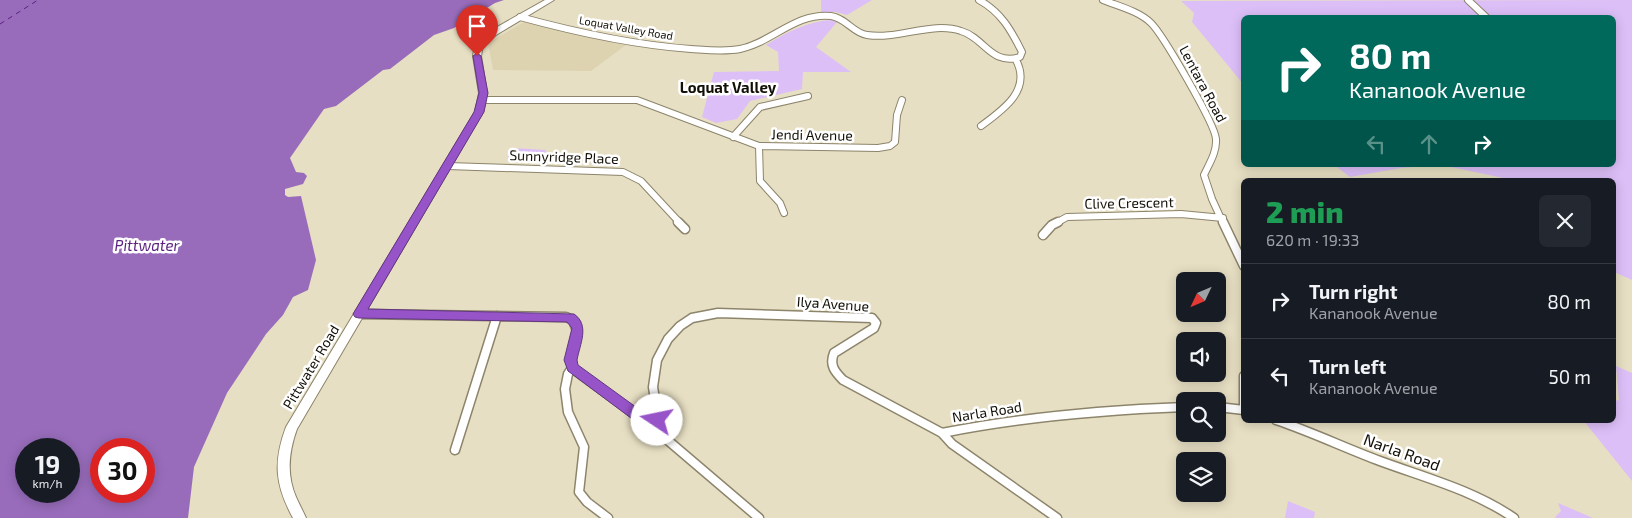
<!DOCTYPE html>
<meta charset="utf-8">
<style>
body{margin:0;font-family:"Exo 2",sans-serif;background:#242831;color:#f1f3f6;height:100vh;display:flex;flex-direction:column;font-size:19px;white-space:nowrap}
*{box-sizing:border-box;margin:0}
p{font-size:16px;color:#9ea1a6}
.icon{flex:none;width:28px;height:28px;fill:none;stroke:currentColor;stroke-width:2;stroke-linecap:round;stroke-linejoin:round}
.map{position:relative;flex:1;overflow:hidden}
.drawer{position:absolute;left:1241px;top:178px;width:375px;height:245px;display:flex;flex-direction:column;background:#171b24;border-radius:8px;box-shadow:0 2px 12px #0003}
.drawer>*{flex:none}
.hud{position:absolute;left:1241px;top:15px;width:375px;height:152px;border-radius:8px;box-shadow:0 2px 12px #0003;background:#00695c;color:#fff;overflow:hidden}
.needle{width:32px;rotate:226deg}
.tools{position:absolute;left:1176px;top:272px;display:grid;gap:10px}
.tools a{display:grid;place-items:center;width:50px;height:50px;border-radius:8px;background:#171b24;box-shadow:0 2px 12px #0003;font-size:25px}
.speed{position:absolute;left:15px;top:438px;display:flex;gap:10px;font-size:25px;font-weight:700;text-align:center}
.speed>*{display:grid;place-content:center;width:65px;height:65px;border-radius:50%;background:#171b24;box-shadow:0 2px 12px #0003;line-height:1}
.speed small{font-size:12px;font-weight:400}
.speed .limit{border:8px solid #d22;background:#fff;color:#111}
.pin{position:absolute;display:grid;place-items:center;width:42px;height:42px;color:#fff;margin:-51px -21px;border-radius:50% 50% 50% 0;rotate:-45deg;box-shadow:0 0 5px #0007}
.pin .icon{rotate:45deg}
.me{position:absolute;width:55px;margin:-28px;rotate:281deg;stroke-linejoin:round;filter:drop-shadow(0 0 4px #0008)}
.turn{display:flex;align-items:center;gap:18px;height:105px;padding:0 25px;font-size:22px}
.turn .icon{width:65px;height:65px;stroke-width:2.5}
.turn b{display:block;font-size:35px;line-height:42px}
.lanes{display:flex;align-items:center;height:48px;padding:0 25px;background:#0003;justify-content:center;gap:25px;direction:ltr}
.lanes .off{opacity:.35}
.round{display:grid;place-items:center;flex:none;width:52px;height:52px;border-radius:8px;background:#242831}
.summary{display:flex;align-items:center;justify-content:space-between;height:85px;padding:0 25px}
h1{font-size:30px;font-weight:800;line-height:38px;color:#1e9e55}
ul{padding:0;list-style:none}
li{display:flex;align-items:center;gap:15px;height:75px;padding:0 25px;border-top:1px solid #363941}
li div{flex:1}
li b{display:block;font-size:19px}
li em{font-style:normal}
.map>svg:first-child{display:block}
.built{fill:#ddd3b0}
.green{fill:#ddbff8}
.water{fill:#986cbb;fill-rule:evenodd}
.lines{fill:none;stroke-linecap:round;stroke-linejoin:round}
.ferry{stroke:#5c2282;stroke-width:1;stroke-dasharray:5 4.5;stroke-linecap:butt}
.street-far1-casing{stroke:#8c846b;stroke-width:8}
.street-casing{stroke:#8c846b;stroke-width:11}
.secondary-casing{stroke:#8c846b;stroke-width:2}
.street-far1{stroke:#fff;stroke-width:6}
.street{stroke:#fff;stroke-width:8}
.secondary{fill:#fff;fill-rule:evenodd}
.route{fill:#9753c8;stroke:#623682}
.labels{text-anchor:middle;stroke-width:5;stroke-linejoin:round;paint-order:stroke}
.far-street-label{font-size:11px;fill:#120f06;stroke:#fff}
.street-label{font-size:14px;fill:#120f06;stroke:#fff}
.neighbourhood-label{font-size:15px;font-weight:bold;fill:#120f06;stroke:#fff}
.water-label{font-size:15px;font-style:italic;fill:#5c2282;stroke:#fff}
.near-street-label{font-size:16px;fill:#120f06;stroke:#fff}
</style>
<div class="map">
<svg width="1632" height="518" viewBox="0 0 1632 518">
<rect width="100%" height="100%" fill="#e7dfc3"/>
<!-- built -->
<path class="built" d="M524 22 626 45 591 71 493 70 488 43Z"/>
<!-- green -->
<path class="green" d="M821 0H872L847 15 836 12H821Z
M1632 0V280L1614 272V180H1513L1441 165H1614V18H1244V85L1192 22 1194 13 1181 1Z
M831 20 837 22 816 47 851 72H803L802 89 750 101 737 119 716 123 702 117 714 72 779 71 778 52 766 45C785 33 808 21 831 20Z
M513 148 546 150 541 161 507 159Z
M1334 165H1438L1401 168 1350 177Z
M1616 366 1632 373V481L1583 420H1614V401L1619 400Z
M1288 501 1315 512 1314 518H1285Z
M1558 503 1593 518H1556L1555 517 1561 511Z"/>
<!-- water -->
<path class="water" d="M0 0H504L495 3 454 28 434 35 390 69 383 70 336 106 324 109 290 158 296 172 304 173 307 176 303 184 285 189V195L288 197 301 196 316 260 308 290 293 297 283 315 266 334 227 393 194 467 188 518H0ZM26 449H69V491H26ZM101 449H144V491H101Z"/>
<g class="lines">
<!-- ferry -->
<path class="ferry" d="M0 24 38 0"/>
<!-- street-far1 casing -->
<g class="street-far1-casing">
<path id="street-far1" d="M1103 0C1118 6 1139 11 1151 23 1163 35 1215 124 1216 139 1217 152 1209 164 1204 175L1212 199 1223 223
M1468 0 1487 18
M520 17C575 32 634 45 691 49 707 50 724 52 740 49 771 43 796 12 831 16 846 18 853 33 867 35 898 40 932 21 961 31 985 38 991 66 1020 57L1022 52C1011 30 1001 12 979 0
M483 100H637L759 146 878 148 890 146 895 142 897 115 902 100
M981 126C1003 110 1032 90 1016 60
M733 137 760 107 808 96
M759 146 760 181 780 203 784 213
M448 166 623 172 641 181 680 223
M1056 223 1067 217 1181 214 1223 218"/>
</g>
<!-- street casing -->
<g class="street-casing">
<path id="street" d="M678 222 685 229
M1223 222 1244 266
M1043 235 1052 225 1058 222
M359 314 566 317 573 320 577 331 571 361 572 368 568 374 565 389 568 412 584 447 579 492 587 502 608 518
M572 368 651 426 759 518
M1244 376V410
M1218 407 1244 410
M1276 420C1312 432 1345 448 1380 461 1426 478 1473 490 1514 518
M651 426 658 418 653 387 657 360 668 339 680 326 692 318 718 313 872 318 876 323 874 328 834 353C829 365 835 372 843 380L942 433 952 444 1057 518
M942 433C1022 417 1103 410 1185 407
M455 450 497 316"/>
</g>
<!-- secondary casing -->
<g class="secondary-casing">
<path id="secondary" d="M545 0H554L496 35 483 45 481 56 487 93 483 112 297 429C289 451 286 474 296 497 299 504 303 511 306 518H293C275 485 273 462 286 427L475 112 479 93 473 56 475 44 490 31Z"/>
</g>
<!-- street-far1 -->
<use href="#street-far1" class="street-far1"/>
<!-- street -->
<use href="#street" class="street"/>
<!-- secondary -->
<use href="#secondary" class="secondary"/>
</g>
<!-- route -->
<path class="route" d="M477 53 481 56 488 93 484 112 368 309 574 314C590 325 580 344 577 360L578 365 651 418 657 414 662 416 664 420C660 427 655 433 647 430L568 371 564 360 572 328 567 322 359 318 355 317 353 314 474 112 479 93 473 56Z"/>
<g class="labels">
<!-- far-street labels -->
<g class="far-street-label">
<text transform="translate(626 28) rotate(10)" y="4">Loquat Valley Road</text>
</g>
<!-- street labels -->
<g class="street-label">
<text transform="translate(1203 84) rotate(62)" y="5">Lentara Road</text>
<text transform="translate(812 135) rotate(1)" y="5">Jendi Avenue</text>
<text transform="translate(564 157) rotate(2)" y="5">Sunnyridge Place</text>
<text transform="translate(1129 203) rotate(-1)" y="5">Clive Crescent</text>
<text transform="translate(833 304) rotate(4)" y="5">Ilya Avenue</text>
<text transform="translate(311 367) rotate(-59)" y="5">Pittwater Road</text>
<text transform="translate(987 412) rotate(-9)" y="5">Narla Road</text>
</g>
<!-- neighbourhood labels -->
<g class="neighbourhood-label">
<text x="728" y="93">Loquat Valley</text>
</g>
<!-- water labels -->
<g class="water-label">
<text x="147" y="251">Pittwater</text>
</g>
<!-- near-street labels -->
<g class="near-street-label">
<text transform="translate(1402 452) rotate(20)" y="6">Narla Road</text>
</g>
</g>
</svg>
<div class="tools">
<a><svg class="needle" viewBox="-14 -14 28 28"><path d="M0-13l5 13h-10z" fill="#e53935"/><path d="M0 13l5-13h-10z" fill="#9ea1a6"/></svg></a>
<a><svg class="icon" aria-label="sound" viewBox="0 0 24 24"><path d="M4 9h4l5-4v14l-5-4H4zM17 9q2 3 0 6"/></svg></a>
<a><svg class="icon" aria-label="search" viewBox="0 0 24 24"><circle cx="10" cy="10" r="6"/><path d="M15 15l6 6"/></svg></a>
<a><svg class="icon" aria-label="layers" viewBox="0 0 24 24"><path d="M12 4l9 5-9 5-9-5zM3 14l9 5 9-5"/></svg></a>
</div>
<div class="speed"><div>19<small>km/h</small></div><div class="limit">30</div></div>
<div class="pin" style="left:477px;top:56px;background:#d93025"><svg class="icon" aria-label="arrive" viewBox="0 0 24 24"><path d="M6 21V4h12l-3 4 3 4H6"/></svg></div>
<svg class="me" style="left:657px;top:420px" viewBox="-20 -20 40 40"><circle r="19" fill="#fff"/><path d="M0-13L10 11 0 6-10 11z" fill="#9753c8"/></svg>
<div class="hud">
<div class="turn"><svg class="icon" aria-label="right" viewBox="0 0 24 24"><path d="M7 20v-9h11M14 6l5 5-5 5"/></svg><div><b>80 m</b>Kananook Avenue</div></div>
<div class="lanes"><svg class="icon off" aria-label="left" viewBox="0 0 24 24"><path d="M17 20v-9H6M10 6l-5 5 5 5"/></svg><svg class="icon off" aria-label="ahead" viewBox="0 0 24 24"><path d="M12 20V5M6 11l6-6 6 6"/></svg><svg class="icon" aria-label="right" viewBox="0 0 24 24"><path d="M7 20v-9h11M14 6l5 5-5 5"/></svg></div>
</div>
<section class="drawer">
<div class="summary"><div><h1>2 min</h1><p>620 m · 19:33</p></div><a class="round"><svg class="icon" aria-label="close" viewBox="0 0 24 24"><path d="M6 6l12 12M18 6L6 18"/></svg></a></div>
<ul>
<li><svg class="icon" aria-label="right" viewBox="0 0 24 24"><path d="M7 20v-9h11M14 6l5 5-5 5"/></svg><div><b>Turn right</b><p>Kananook Avenue</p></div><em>80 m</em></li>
<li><svg class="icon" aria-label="left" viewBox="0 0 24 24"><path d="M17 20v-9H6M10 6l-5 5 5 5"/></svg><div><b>Turn left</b><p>Kananook Avenue</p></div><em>50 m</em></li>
</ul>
</section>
</div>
